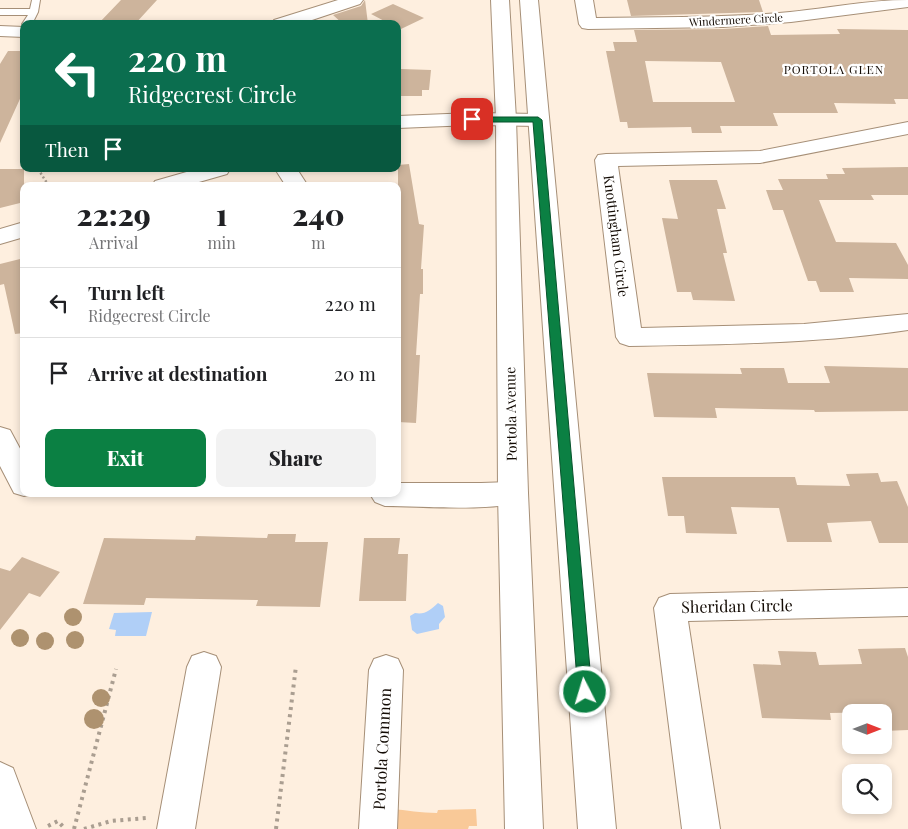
<!DOCTYPE html>
<style>
body{margin:0;font-family:"Playfair Display",serif;background:#f2f2f2;color:#202124;height:100vh;display:flex;flex-direction:column;font-size:19px;white-space:nowrap}
*{box-sizing:border-box;margin:0}
p{font-size:16px;color:#757577}
.icon{flex:none;width:28px;height:28px;fill:none;stroke:currentColor;stroke-width:2;stroke-linecap:round;stroke-linejoin:round}
.map{position:relative;flex:1;overflow:hidden}
.panel{position:absolute;left:20px;top:182px;width:381px;height:315px;display:flex;flex-direction:column;background:#fff;border-radius:10px;box-shadow:0 2px 8px #0003}
.panel>*{flex:none}
.banner{position:absolute;left:20px;top:20px;width:381px;height:152px;border-radius:10px;box-shadow:0 2px 8px #0003;background:#0b6e4f;color:#fff;overflow:hidden}
.needle{width:32px;rotate:90deg}
.fabs{position:absolute;left:842px;top:704px;display:grid;gap:10px}
.fabs a{display:grid;place-items:center;width:50px;height:50px;border-radius:10px;background:#fff;box-shadow:0 2px 8px #0003;font-size:25px}
.pin{position:absolute;display:grid;place-items:center;width:42px;height:42px;color:#fff;margin:-21px;border-radius:10px;box-shadow:0 2px 8px #0006}
.me{position:absolute;width:55px;margin:-28px;rotate:355deg;stroke-linejoin:round;filter:drop-shadow(0 0 4px #0008)}
.turn{display:flex;align-items:center;gap:18px;height:105px;padding:0 25px;font-size:22px}
.turn .icon{width:65px;height:65px;stroke-width:2.5}
.turn b{display:block;font-size:35px;line-height:42px}
.then{display:flex;align-items:center;height:48px;padding:0 25px;background:#0003;gap:10px;font-size:19px}
.eta{display:flex;justify-content:space-evenly;align-items:center;height:85px;text-align:center}
.eta b{font-size:30px;font-weight:800;line-height:35px}
.button{display:flex;gap:10px;margin-top:auto;padding:10px 25px}
.button a{flex:1;height:58px;border-radius:10px;background:#0b8043;color:#fff;font-size:20px;font-weight:800;line-height:58px;text-align:center}
.button a+a{background:#f2f2f2;color:#202124}
ul{padding:0;list-style:none}
li{display:flex;align-items:center;gap:15px;height:70px;padding:0 25px;border-top:1px solid #e0e0e0}
li div{flex:1}
li b{display:block;font-size:19px}
li em{font-style:normal}
.map>svg:first-child{display:block}
.green{fill:#f9c998}
.water{fill:#b0cff7}
.building{fill:#cdb49c;fill-rule:evenodd}
.lines{fill:none;stroke-linecap:round;stroke-linejoin:round}
.lane-casing{stroke:#a68f77;stroke-width:2}
.street-casing{stroke:#a68f77;stroke-width:2}
.secondary-casing{stroke:#a68f77;stroke-width:2}
.path-far1{stroke:#aa9e91;stroke-width:2.5;stroke-dasharray:2 2.5;stroke-linecap:butt}
.path{stroke:#aa9e91;stroke-width:4;stroke-dasharray:3 4.5;stroke-linecap:butt}
.lane{fill:#fff;fill-rule:evenodd}
.street{fill:#fff;fill-rule:evenodd}
.secondary{fill:#fff;fill-rule:evenodd}
.tree{fill:#ae926f}
.route{fill:#0b8043;stroke:#07532c}
.labels{text-anchor:middle;stroke-width:4.5;stroke-linejoin:round;paint-order:stroke}
.far-street-label{font-size:11px;fill:#130b04;stroke:#fff}
.far-neighbourhood-label{font-size:12px;letter-spacing:1px;fill:#130b04;stroke:#fff}
.street-label{font-size:14px;fill:#130b04;stroke:#fff}
.near-street-label{font-size:16px;fill:#130b04;stroke:#fff}
</style>
<div class="map">
<svg width="908" height="829" viewBox="0 0 908 829">
<rect width="100%" height="100%" fill="#feefdf"/>
<!-- green -->
<path class="green" d="M391 809C407 810 421 813 437 813L438 810 476 809 477 826H469L468 829H390Z"/>
<!-- water -->
<path class="water" d="M438 603 443 606 445 617 439 624V629L417 634 412 630 410 616 415 613C425 615 430 610 438 603Z
M152 612 146 636H115L116 630 109 629 114 613Z"/>
<!-- building -->
<path class="building" d="M121 0H157L135 24H98Z
M365 0 368 24H343L333 15 361 6Z
M627 0H759L763 12 631 16Z
M393 4 424 18 401 29 398 27V24H390L371 14Z
M768 26 771 35 840 34 837 29 908 30V99H894L896 104 834 103 838 113H773L778 126H720L722 133H692L691 127 628 128 627 122H620L606 51H615L613 42H637L634 30 723 29ZM645 61 721 62 735 102H653Z
M8 51H24V90L0 143V64Z
M401 69 431 70 429 90H422V96H398Z
M409 164 419 224 424 225 421 269H423V294H420L416 355H420L416 423 398 422V165Z
M908 167V195H871L874 200H819L836 242 896 243 908 265V279L849 278 854 292H820L816 281H808L783 210H773L766 190H783L778 179H828L826 174H845L842 168Z
M0 169H24V202L0 208Z
M669 180H717L726 209H717L727 253H723L735 301 693 300 691 292H677L662 218 678 219Z
M24 258V333L15 334 4 284 0 285V264Z
M824 366 908 368V411L815 412 814 410 715 408 717 418 654 417 647 373 742 374 740 368H784L788 383H830Z
M878 473 881 482 897 481 908 507V543H879L871 521 827 523 832 542H787L779 508 731 507 737 534 686 533 684 516H668L662 477H795L797 485 850 486 846 474Z
M268 534H296L295 542H328L320 607 256 606 258 600 146 598 144 605 83 604 104 538 195 540 196 536 267 538Z
M364 538H400L398 554H408L406 601H359Z
M22 557 60 572 40 597 29 593 0 630V568L10 571Z
M905 648 908 657V730L884 731V712L830 713 831 720 762 718 753 664 781 665 778 651 816 652 819 665 862 664 858 649Z"/>
<g class="lines">
<!-- lane casing -->
<g class="lane-casing">
<path id="lane" d="M32 0H40L38 12 32 24H24V26L22 24 28 15H0V9H30Z"/>
</g>
<!-- street casing -->
<g class="street-casing">
<path id="street" d="M338 0H363L360 4 300 24H271L274 20Z
M575 0H593L596 18C661 17 726 18 790 12 830 8 868 0 908 0V7L791 22 723 27 588 29 582 28 579 24Z
M0 26 24 27V37L0 36Z
M472 113 538 114 545 116 548 120 545 124 538 126 472 125 398 128V116Z
M908 122V134L760 163 618 166 641 328 804 324 908 314V330C815 344 722 344 629 346L620 343 616 337 595 160 598 155 606 154 760 151Z
M197 169H230L227 174 185 186H152L155 181Z
M275 169H297L308 186H286Z
M24 222V237L0 244V229Z
M0 427 10 430 24 456V494H32L24 496 14 493 0 466Z
M513 482 523 485 528 493 523 501C489 512 423 506 385 506L375 502 370 494H398V483H481Z
M908 588V616L688 621 720 829H682L654 608 659 598 670 594Z
M204 652 216 656 221 667 195 829H157L187 667 192 656Z
M386 655 398 659 403 670 397 829H359L369 670 374 659Z
M0 762 13 768 36 829H0Z"/>
</g>
<!-- secondary casing -->
<g class="secondary-casing">
<path id="secondary" d="M491 0H509L516 119 528 493 543 829H505L498 493 496 119Z
M520 0H538L616 829H578Z"/>
</g>
<!-- path-far1 -->
<path class="path-far1" d="M38 169 49 186"/>
<!-- path -->
<path class="path" d="M48 826 58 821 65 829
M74 829 116 669
M84 829 111 821 147 818
M276 829 296 666"/>
<!-- lane -->
<use href="#lane" class="lane"/>
<!-- street -->
<use href="#street" class="street"/>
<!-- secondary -->
<use href="#secondary" class="secondary"/>
</g>
<!-- trees -->
<g class="tree">
<circle cx="73" cy="617" r="9"/>
<circle cx="20" cy="638" r="9"/>
<circle cx="75" cy="640" r="9"/>
<circle cx="45" cy="641" r="9"/>
<circle cx="101" cy="698" r="9"/>
<circle cx="94" cy="719" r="10"/>
</g>
<!-- route -->
<path class="route" d="M469 117H538L542 120 592 692 590 696 585 698 580 696 578 692 533 122H472L468 119Z"/>
<g class="labels">
<!-- far-street labels -->
<g class="far-street-label">
<text transform="translate(736 20) rotate(-3)" y="4">Windermere Circle</text>
</g>
<!-- far-neighbourhood labels -->
<g class="far-neighbourhood-label">
<text x="834" y="74">PORTOLA GLEN</text>
</g>
<!-- street labels -->
<g class="street-label">
<text transform="translate(616 236) rotate(83)" y="5">Knottingham Circle</text>
<text transform="translate(511 414) rotate(-91)" y="5">Portola Avenue</text>
</g>
<!-- near-street labels -->
<g class="near-street-label">
<text transform="translate(737 606) rotate(-1)" y="6">Sheridan Circle</text>
<text transform="translate(382 749) rotate(-87)" y="6">Portola Common</text>
</g>
</g>
</svg>
<div class="fabs">
<a><svg class="needle" viewBox="-14 -14 28 28"><path d="M0-13l5 13h-10z" fill="#e53935"/><path d="M0 13l5-13h-10z" fill="#757577"/></svg></a>
<a><svg class="icon" aria-label="search" viewBox="0 0 24 24"><circle cx="10" cy="10" r="6"/><path d="M15 15l6 6"/></svg></a>
</div>
<div class="pin" style="left:472px;top:119px;background:#d93025"><svg class="icon" aria-label="arrive" viewBox="0 0 24 24"><path d="M6 21V4h12l-3 4 3 4H6"/></svg></div>
<svg class="me" style="left:585px;top:692px" viewBox="-20 -20 40 40"><circle r="17" fill="#0b8043" stroke="#fff" stroke-width="3"/><path d="M0-11L8 9 0 5-8 9z" fill="#fff"/></svg>
<div class="banner">
<div class="turn"><svg class="icon" aria-label="left" viewBox="0 0 24 24"><path d="M17 20v-9H6M10 6l-5 5 5 5"/></svg><div><b>220 m</b>Ridgecrest Circle</div></div>
<div class="then">Then<svg class="icon" aria-label="arrive" viewBox="0 0 24 24"><path d="M6 21V4h12l-3 4 3 4H6"/></svg></div>
</div>
<section class="panel">
<div class="eta">
<div><b>22:29</b><p>Arrival</p></div>
<div><b>1</b><p>min</p></div>
<div><b>240</b><p>m</p></div>
</div>
<ul>
<li><svg class="icon" aria-label="left" viewBox="0 0 24 24"><path d="M17 20v-9H6M10 6l-5 5 5 5"/></svg><div><b>Turn left</b><p>Ridgecrest Circle</p></div><em>220 m</em></li>
<li><svg class="icon" aria-label="arrive" viewBox="0 0 24 24"><path d="M6 21V4h12l-3 4 3 4H6"/></svg><div><b>Arrive at destination</b></div><em>20 m</em></li>
</ul>
<div class="button"><a>Exit</a><a>Share</a></div>
</section>
</div>
